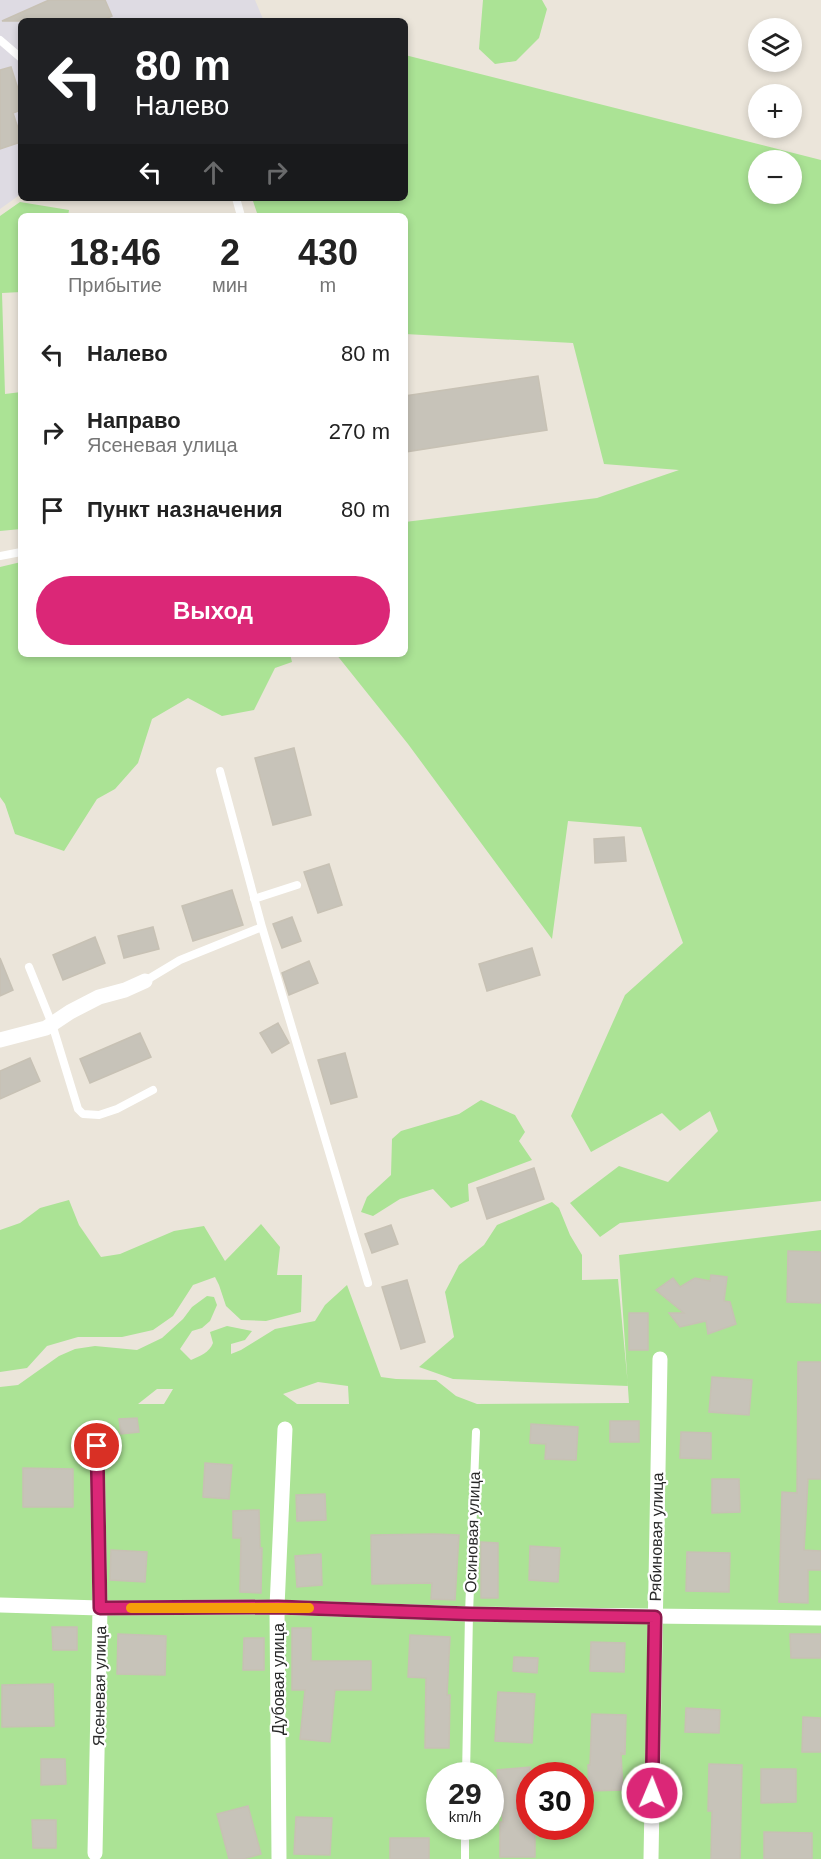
<!DOCTYPE html>
<html lang="ru">
<meta charset="utf-8">
<style>
body{margin:0;font-family:Arial,sans-serif;background:#f6f6f6;color:#222;height:100vh;display:flex;flex-direction:column;font-size:22px;white-space:nowrap}
*{box-sizing:border-box;margin:0}
p{font-size:20px;color:#767676}
.icon{flex:none;width:33px;height:33px;fill:none;stroke:currentColor;stroke-width:2;stroke-linecap:round;stroke-linejoin:round}
.map{position:relative;flex:1;overflow:hidden}
.panel{position:absolute;left:18px;top:213px;width:390px;height:444px;display:flex;flex-direction:column;background:#fff;border-radius:9px;box-shadow:0 3px 9px #0003}
.panel>*{flex:none}
.top-card{position:absolute;left:18px;top:18px;width:390px;height:183px;border-radius:9px;box-shadow:0 3px 9px #0003;background:#202124;color:#fff;overflow:hidden}
.tools{position:absolute;left:748px;top:18px;display:grid;gap:12px}
.tools a{display:grid;place-items:center;width:54px;height:54px;border-radius:50%;background:#fff;box-shadow:0 3px 9px #0003;font-size:30px}
.speed{position:absolute;left:426px;top:1762px;display:flex;gap:12px;font-size:30px;font-weight:700;text-align:center}
.speed>*{display:grid;place-content:center;width:78px;height:78px;border-radius:50%;background:#fff;box-shadow:0 3px 9px #0003;line-height:1}
.speed small{font-size:15px;font-weight:400}
.speed .limit{border:9px solid #d22;background:#fff;color:#111}
.pin{position:absolute;display:grid;place-items:center;width:51px;height:51px;color:#fff;margin:-26px;border:3px solid #fff;border-radius:50%;box-shadow:0 2px 6px #0007}
.me{position:absolute;width:66px;margin:-33px;rotate:1deg;stroke-linejoin:round;filter:drop-shadow(0 0 4px #0008)}
.turn{display:flex;align-items:center;gap:21px;height:126px;padding:0 18px;font-size:27px}
.turn .icon{width:78px;height:78px;stroke-width:2.5}
.turn b{display:block;font-size:42px;line-height:51px}
.lanes{display:flex;align-items:center;height:57px;padding:0 18px;background:#0003;justify-content:center;gap:30px;direction:ltr}
.lanes .off{opacity:.35}
.eta{display:flex;justify-content:space-evenly;align-items:center;height:102px;text-align:center}
.eta b{font-size:36px;font-weight:700;line-height:42px}
.cta{display:flex;gap:12px;margin-top:auto;padding:12px 18px}
.cta a{flex:1;height:69px;border-radius:36px;background:#db2777;color:#fff;font-size:24px;font-weight:700;line-height:69px;text-align:center}
ul{padding:0;list-style:none}
li{display:flex;align-items:center;gap:18px;height:78px;padding:0 18px}
li div{flex:1}
li b{display:block;font-size:22px}
li em{font-style:normal}
.map>svg:first-child{display:block}
.industrial{fill:#dedbe3}
.green{fill:#abe395;fill-rule:evenodd}
.building{fill:#c7c3b9;stroke:#c7c1b4;stroke-width:1.5}
.lines{fill:none;stroke-linecap:round;stroke-linejoin:round}
.service{stroke:#fff;stroke-width:8}
.minor{stroke:#fff;stroke-width:15}
.route-casing{stroke:#8e194d;stroke-width:15}
.route{stroke:#db2777;stroke-width:10}
.slow{stroke:#f59e0b;stroke-width:10}
.labels{text-anchor:middle;stroke-width:4.5;stroke-linejoin:round;paint-order:stroke}
.street-label{font-size:16px;fill:#292929;stroke:#fff}
</style>
<div class="map">
<svg width="821" height="1859" viewBox="0 0 821 1859">
<rect width="100%" height="100%" fill="#ebe5da"/>
<!-- industrial -->
<path class="industrial" d="M0 0H255L263 19 260 21H21V194L0 209Z"/>
<!-- green -->
<path class="green" d="M483 0H542L547 9 539 38 516 61 495 64 479 49Z
M405 55 821 160V1201L620 1223 600 1237 570 1203 619 1166 668 1182 718 1131 710 1111 680 1131 662 1113 591 1152 571 1116 625 995 683 943 641 827 568 821 552 939 408 744 336 654H405V522L597 498 679 470 604 464 573 343 405 334V216H258L252 198H405ZM792 160V194H759V160Z
M20 202 69 210 68 216H21V292L2 293 5 394 21 392V529L0 531V216Z
M21 562V654H290L292 662 275 668 254 710 222 716 188 698 152 719 138 763 115 789 97 799 64 851 15 834 5 804 0 797V567Z
M481 1100 515 1115 525 1132 519 1141 532 1160 468 1184 469 1201 451 1208 433 1189 400 1199 373 1216 361 1212 367 1197 391 1175 392 1139 401 1131 459 1114Z
M69 1200 79 1225 101 1257 120 1254 174 1231 204 1226 225 1261 261 1224 280 1247 277 1275H302L301 1312 266 1321 241 1320 226 1306 219 1285 215 1277 193 1285 173 1316 153 1330 122 1337H78L47 1346 27 1368 0 1372V1230L20 1223 40 1208Z
M552 1202 559 1208 570 1235 582 1255V1280L618 1279 628 1386 453 1379 419 1367 454 1337 445 1292 459 1265 484 1245 497 1225Z
M821 1230V1859H0V1387L18 1385 59 1356 75 1349 95 1346 137 1350 162 1338 183 1319 192 1307 207 1296 214 1297 217 1305 210 1321 202 1328 192 1331 180 1349 191 1360C200 1356 209 1353 213 1343L210 1332 227 1326 252 1331 245 1340 231 1344V1354L241 1350 275 1329 315 1321 325 1305 347 1285 381 1377 396 1379 436 1380 456 1396 477 1404 629 1403 619 1255ZM318 1382 348 1386 349 1404H297L283 1394ZM157 1389H173L164 1404H138ZM440 1776H490V1827H440ZM530 1776H580V1827H530Z"/>
<!-- building -->
<path class="building" d="M49 0H105L112 16 101 21H2Z
M11 67 21 98V110L13 113 21 137V142L0 149V70Z
M538 376 547 430 405 452V396Z
M294 748 311 815 273 825 255 758Z
M624 837 626 861 595 863 594 839Z
M329 864 342 905 318 913 304 872Z
M232 890 243 925 193 941 182 906Z
M292 917 301 941 282 948 273 924Z
M153 927 159 949 124 958 118 936Z
M95 937 105 963 63 980 53 955Z
M532 948 540 975 487 991 479 964Z
M0 958 13 990 0 996Z
M309 961 318 983 289 995 282 973Z
M278 1023 289 1043 272 1053 260 1033Z
M140 1033 151 1057 90 1083 80 1059Z
M345 1053 357 1097 331 1104 318 1060Z
M30 1058 40 1081 0 1099V1071Z
M534 1168 544 1199 487 1219 477 1188Z
M391 1225 398 1244 372 1253 365 1234Z
M788 1251 821 1252V1303L787 1302Z
M711 1275 727 1277 724 1301 730 1302 736 1324 708 1334 706 1321 680 1327 669 1313H684L656 1290 673 1278 680 1287 695 1278 710 1281Z
M407 1280 425 1342 401 1349 382 1287Z
M629 1313H648V1350H629Z
M798 1362H821V1479H808L804 1550 821 1551V1570H808V1603L779 1602 782 1492 797 1493Z
M712 1377 752 1380 749 1415 709 1412Z
M137 1418 139 1432 121 1434 119 1419Z
M610 1421H639V1442H610Z
M531 1424 578 1427 576 1460 545 1459 546 1444 530 1443Z
M681 1432 711 1433V1459L680 1458Z
M205 1463 232 1465 229 1499 203 1497Z
M23 1468 73 1469V1507H23Z
M712 1479H739L740 1512 712 1513Z
M325 1494 326 1520 297 1521 296 1495Z
M259 1510 260 1548H262L261 1593 240 1592 241 1538H233V1511Z
M435 1534 459 1535 455 1600 431 1599 432 1583 372 1584 371 1535Z
M481 1542 498 1543V1598H481Z
M530 1546 560 1548 558 1582 529 1580Z
M111 1550 147 1552 145 1582 110 1580Z
M687 1552 730 1553 729 1592 686 1591Z
M321 1554 322 1585 297 1587 295 1556Z
M52 1627H77V1650H53Z
M292 1628H311V1661H371V1690H335L330 1742 300 1739 305 1690H292Z
M118 1634 166 1636 165 1675 117 1674Z
M790 1634H821V1658H791Z
M410 1635 450 1637 447 1695H450L449 1748H425L426 1678 408 1677Z
M244 1638H264V1670H243Z
M591 1642 625 1643 624 1672 590 1671Z
M514 1657 538 1658 537 1673 513 1671Z
M53 1684 54 1726 2 1727V1685Z
M498 1692 535 1694 532 1743 495 1741Z
M686 1708 720 1710 719 1733 685 1732Z
M592 1714 626 1715 625 1754 621 1753 623 1790 589 1791 588 1765H590Z
M803 1717 821 1718V1752H802Z
M41 1759H65L66 1784 41 1785Z
M709 1764 742 1765 740 1859H711L712 1811H708Z
M530 1767V1827H535V1857H500V1822H503L497 1770Z
M761 1769H796V1802L761 1803Z
M248 1806 261 1854 243 1859H229L217 1814Z
M296 1817 332 1818 330 1855 294 1854Z
M32 1820H56V1848H33Z
M764 1832 812 1833V1859H764Z
M390 1838H429V1859H390Z"/>
<g class="lines">
<!-- service -->
<path class="service" d="M0 40 21 58
M236 198 241 216
M0 556 21 552
M220 771 262 927
M254 899 297 885
M29 967 52 1024 78 1109 83 1114 99 1115 117 1109 153 1090
M145 981 180 960 262 927 368 1283
M466 1776 469 1614 476 1432
M465 1859V1827"/>
<!-- minor -->
<path class="minor" d="M0 1040 46 1028 70 1012 99 997 125 990 145 981
M0 1605 100 1608 277 1607 469 1614 821 1618
M95 1853 100 1608 97 1446
M279 1858 277 1607 285 1429
M651 1859 660 1359"/>
</g>
<g class="lines">
<!-- route casing -->
<g class="route-casing">
<path id="route" d="M97 1446 100 1608 278 1607 469 1614 655 1617 652 1793"/>
</g>
<!-- route -->
<use href="#route" class="route"/>
<!-- slow -->
<path class="slow" d="M131 1608H309"/>
</g>
<g class="labels">
<!-- street labels -->
<g class="street-label">
<text transform="translate(472 1532) rotate(-88)" y="6">Осиновая улица</text>
<text transform="translate(656 1537) rotate(-89)" y="6">Рябиновая улица</text>
<text transform="translate(278 1679) rotate(-90)" y="6">Дубовая улица</text>
<text transform="translate(99 1686) rotate(-89)" y="6">Ясеневая улица</text>
</g>
</g>
</svg>
<div class="tools">
<a><svg class="icon" aria-label="layers" viewBox="0 0 24 24"><path d="M12 4l9 5-9 5-9-5zM3 14l9 5 9-5"/></svg></a>
<a>+</a>
<a>−</a>
</div>
<div class="speed"><div>29<small>km/h</small></div><div class="limit">30</div></div>
<div class="pin" style="left:97px;top:1446px;background:#d93025"><svg class="icon" aria-label="arrive" viewBox="0 0 24 24"><path d="M6 21V4h12l-3 4 3 4H6"/></svg></div>
<svg class="me" style="left:652px;top:1793px" viewBox="-20 -20 40 40"><circle r="17" fill="#db2777" stroke="#fff" stroke-width="3"/><path d="M0-11L8 9 0 5-8 9z" fill="#fff"/></svg>
<div class="top-card">
<div class="turn"><svg class="icon" aria-label="left" viewBox="0 0 24 24"><path d="M17 20v-9H6M10 6l-5 5 5 5"/></svg><div><b>80 m</b>Налево</div></div>
<div class="lanes"><svg class="icon" aria-label="left" viewBox="0 0 24 24"><path d="M17 20v-9H6M10 6l-5 5 5 5"/></svg><svg class="icon off" aria-label="ahead" viewBox="0 0 24 24"><path d="M12 20V5M6 11l6-6 6 6"/></svg><svg class="icon off" aria-label="right" viewBox="0 0 24 24"><path d="M7 20v-9h11M14 6l5 5-5 5"/></svg></div>
</div>
<section class="panel">
<div class="eta">
<div><b>18:46</b><p>Прибытие</p></div>
<div><b>2</b><p>мин</p></div>
<div><b>430</b><p>m</p></div>
</div>
<ul>
<li><svg class="icon" aria-label="left" viewBox="0 0 24 24"><path d="M17 20v-9H6M10 6l-5 5 5 5"/></svg><div><b>Налево</b></div><em>80 m</em></li>
<li><svg class="icon" aria-label="right" viewBox="0 0 24 24"><path d="M7 20v-9h11M14 6l5 5-5 5"/></svg><div><b>Направо</b><p>Ясеневая улица</p></div><em>270 m</em></li>
<li><svg class="icon" aria-label="arrive" viewBox="0 0 24 24"><path d="M6 21V4h12l-3 4 3 4H6"/></svg><div><b>Пункт назначения</b></div><em>80 m</em></li>
</ul>
<div class="cta"><a>Выход</a></div>
</section>
</div>
